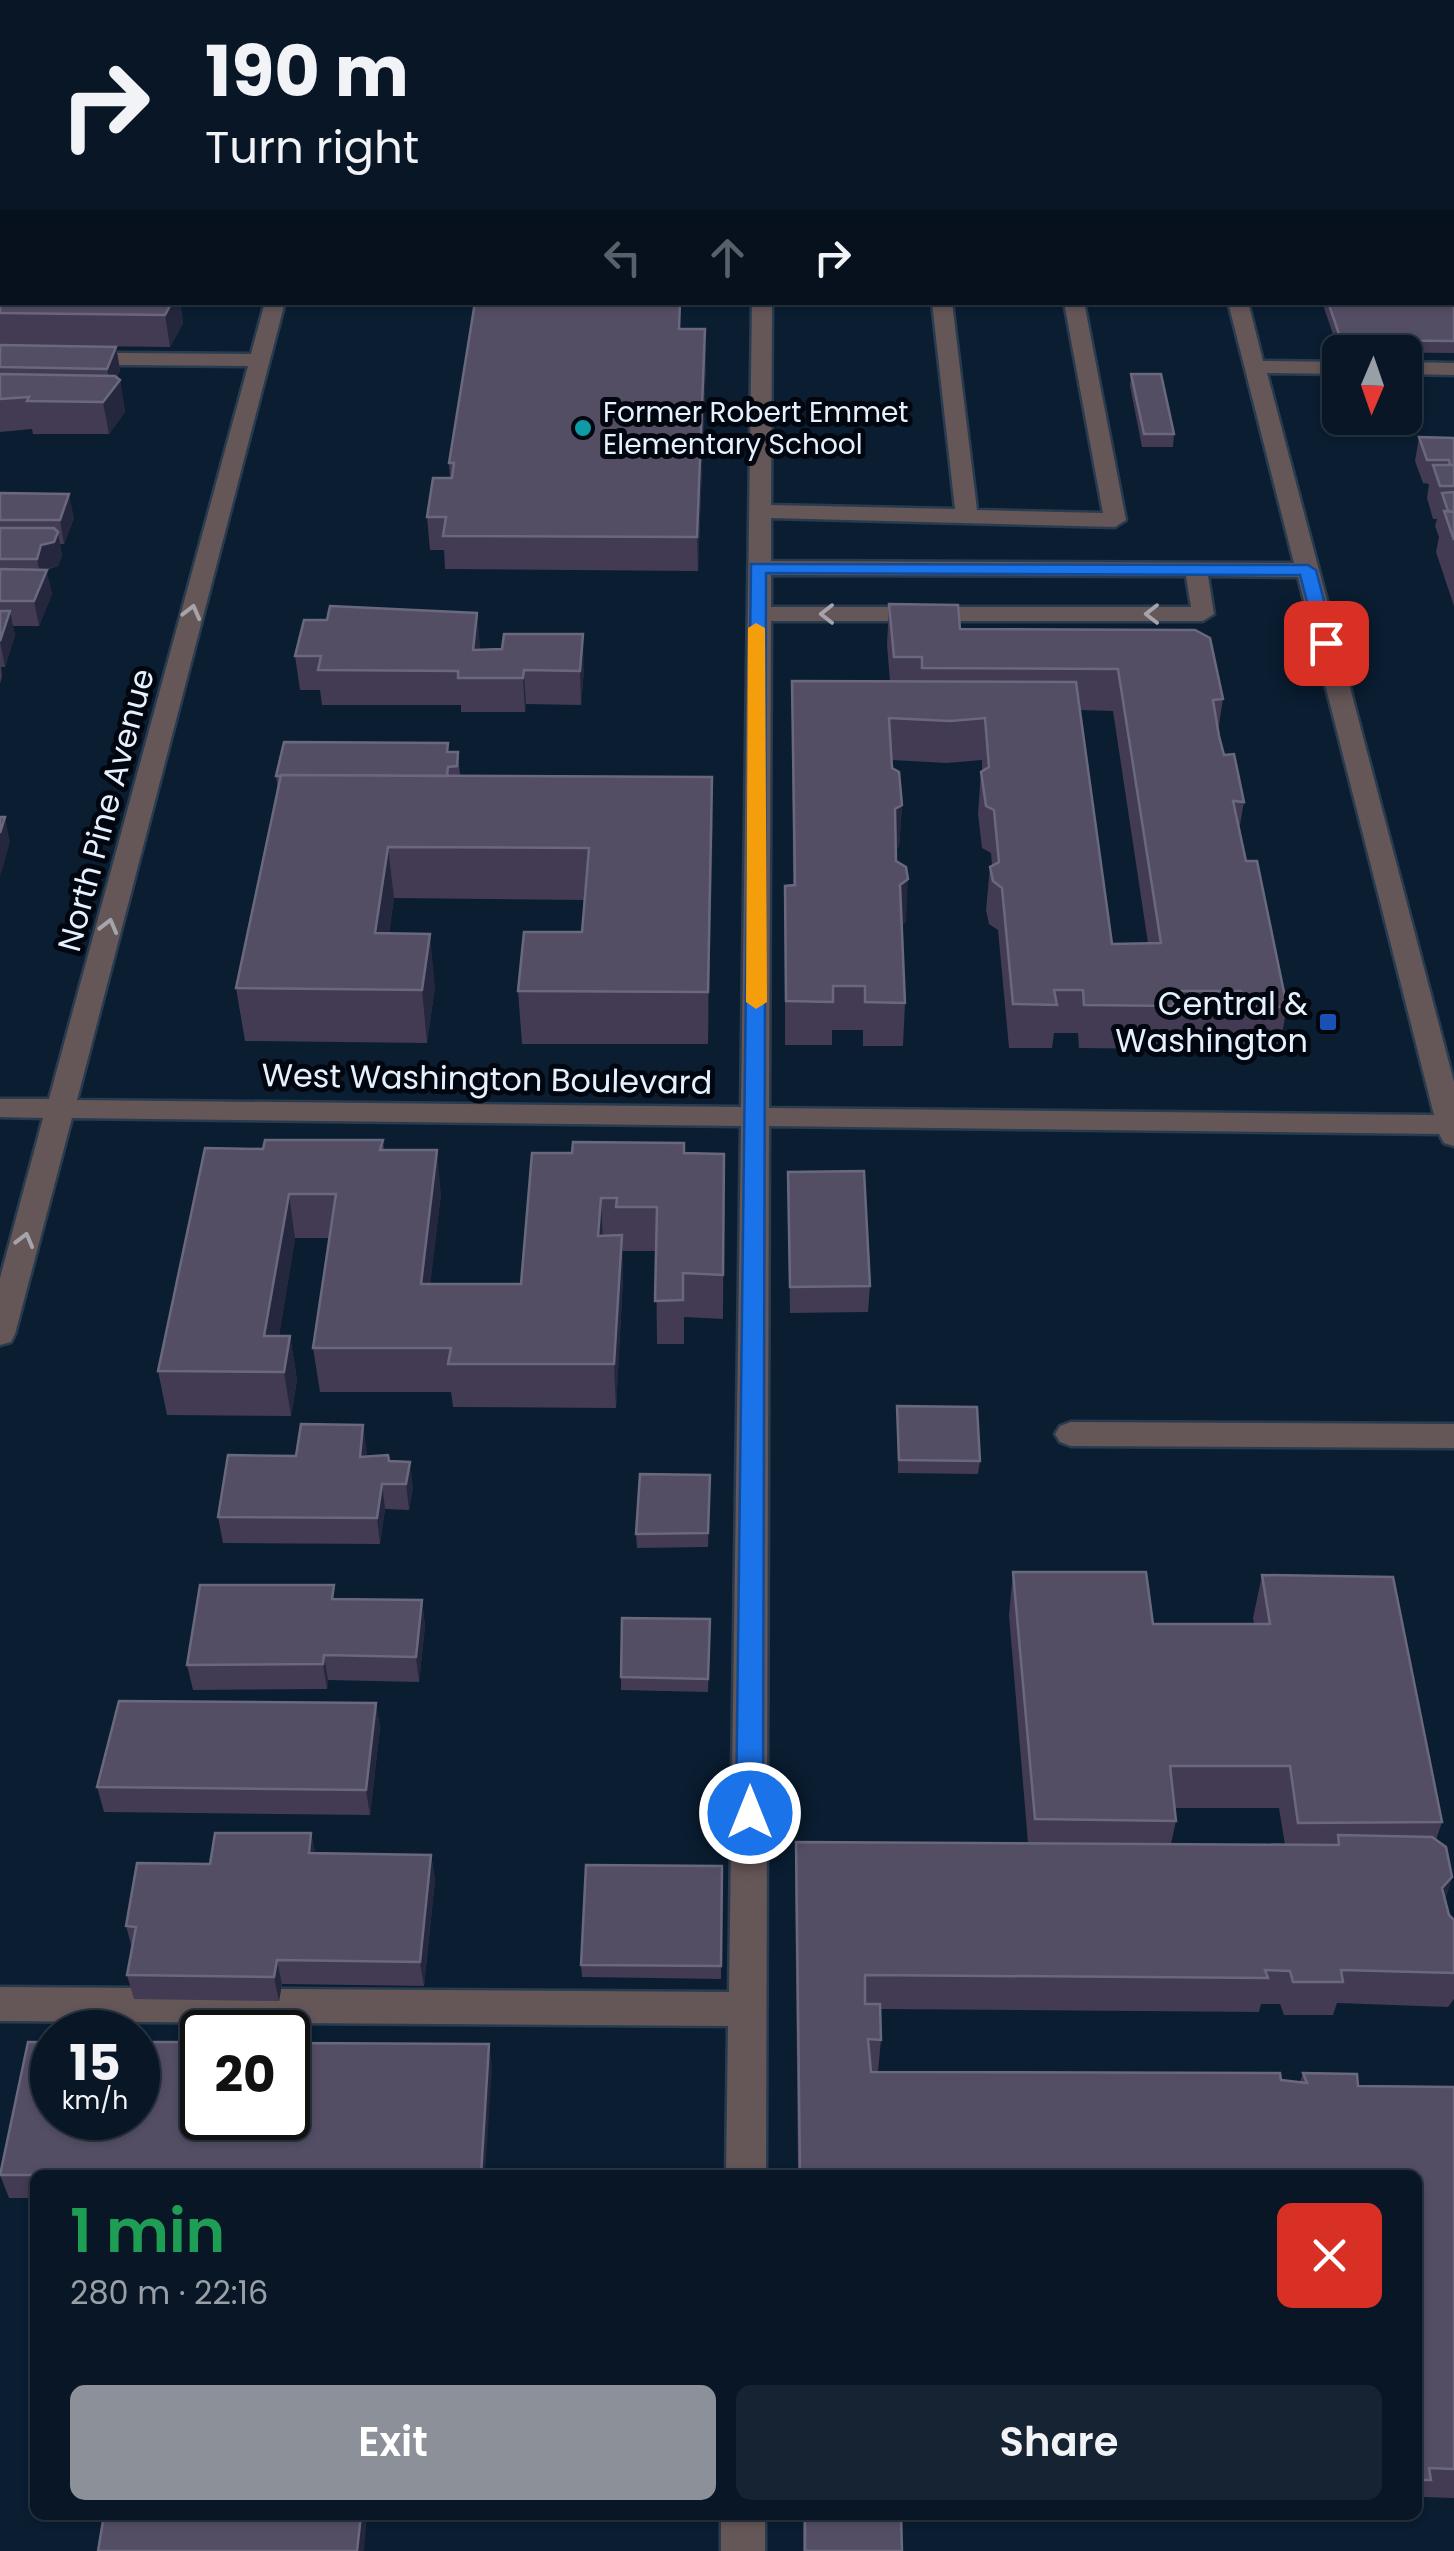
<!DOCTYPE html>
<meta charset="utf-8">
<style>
body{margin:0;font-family:Poppins,sans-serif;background:#162332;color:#f1f3f6;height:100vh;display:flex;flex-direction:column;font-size:38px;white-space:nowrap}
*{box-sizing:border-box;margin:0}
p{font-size:32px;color:#989fa7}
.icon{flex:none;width:55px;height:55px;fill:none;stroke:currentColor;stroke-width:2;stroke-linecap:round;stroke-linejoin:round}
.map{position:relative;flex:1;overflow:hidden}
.panel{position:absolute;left:30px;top:2170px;width:1392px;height:350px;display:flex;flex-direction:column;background:#081625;border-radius:15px;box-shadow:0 2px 8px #0004,0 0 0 2px #293542}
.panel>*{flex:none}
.guide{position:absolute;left:0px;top:0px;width:1455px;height:305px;box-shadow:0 2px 8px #0004,0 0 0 2px #293542;background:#081625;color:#f1f3f6;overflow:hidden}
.needle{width:65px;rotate:182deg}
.buttons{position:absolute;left:1322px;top:335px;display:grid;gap:20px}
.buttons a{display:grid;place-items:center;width:100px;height:100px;border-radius:15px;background:#081625;box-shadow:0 2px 8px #0004,0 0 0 2px #293542;font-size:50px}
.speed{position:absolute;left:30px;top:2010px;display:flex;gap:20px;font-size:50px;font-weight:700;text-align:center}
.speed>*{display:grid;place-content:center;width:130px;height:130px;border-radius:50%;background:#081625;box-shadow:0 2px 8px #0004,0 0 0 2px #293542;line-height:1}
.speed small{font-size:25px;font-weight:400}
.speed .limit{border:5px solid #111;border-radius:15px;background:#fff;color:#111}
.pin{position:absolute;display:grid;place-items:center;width:85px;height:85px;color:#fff;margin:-42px;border-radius:20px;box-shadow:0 5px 15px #0006}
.me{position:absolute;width:110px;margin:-55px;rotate:0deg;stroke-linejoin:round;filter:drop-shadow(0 0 8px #0008)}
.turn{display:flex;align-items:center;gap:35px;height:210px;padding:0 40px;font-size:45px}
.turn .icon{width:130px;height:130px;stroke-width:2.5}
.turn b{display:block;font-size:70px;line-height:85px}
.lanes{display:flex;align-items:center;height:95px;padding:0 40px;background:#0003;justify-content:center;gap:50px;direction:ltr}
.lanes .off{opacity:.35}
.round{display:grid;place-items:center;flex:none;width:105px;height:105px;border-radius:15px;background:#162332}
.head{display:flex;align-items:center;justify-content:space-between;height:170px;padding:0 40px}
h1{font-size:60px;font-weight:600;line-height:75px;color:#1e9e55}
.button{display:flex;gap:20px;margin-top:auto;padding:20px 40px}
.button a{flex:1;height:115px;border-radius:15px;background:#8c9099;color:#fff;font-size:40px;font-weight:600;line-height:115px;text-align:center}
.button a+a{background:#162332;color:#f1f3f6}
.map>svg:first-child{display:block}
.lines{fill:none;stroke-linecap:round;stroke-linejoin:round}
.minor-casing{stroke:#293b4e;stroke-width:5}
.major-casing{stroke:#293b4e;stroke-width:5}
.minor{fill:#655657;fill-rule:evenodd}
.major{fill:#af8f93;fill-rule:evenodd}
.wall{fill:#423b53;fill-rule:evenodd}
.shaded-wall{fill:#24273e}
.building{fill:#544e65;stroke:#6a687e;stroke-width:2.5}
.oneway{stroke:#a5a4ab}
.route{fill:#1a73e8;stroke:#114b97;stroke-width:2.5}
.slow{fill:#f59e0b}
.culture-dot{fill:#0f9aa8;stroke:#02070f;stroke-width:4}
.transit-dot{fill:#1a4fb4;stroke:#02070f;stroke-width:4}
.labels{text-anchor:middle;stroke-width:10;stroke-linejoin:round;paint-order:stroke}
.far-poi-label{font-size:28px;fill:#e5f1ff;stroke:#02070f;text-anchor:start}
.street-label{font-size:32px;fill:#e5f1ff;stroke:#02070f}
.poi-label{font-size:32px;fill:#e5f1ff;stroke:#02070f;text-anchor:end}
</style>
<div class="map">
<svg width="1454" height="2551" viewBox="0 0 1454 2551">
<rect width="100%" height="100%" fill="#0a1d31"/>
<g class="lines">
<!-- minor casing -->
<g class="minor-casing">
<path id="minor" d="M808 0H824V2H808Z
M1149 0H1165L1166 2H1150Z
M1452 6H1454V16H1452Z
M2 11V25L0 26V12Z
M1452 257H1454V269H1452Z
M265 302H285L77 1100 741 1107 752 302H772L771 505 955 509 932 302H952L977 510 1103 513 1064 302H1084L1126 520 1115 527 771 518V561L1294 563 1228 302H1248L1263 361 1340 362V374L1267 373 1454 1082V1146L1444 1143 1439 1134 769 1126 766 2175H726L728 2026 0 2021V1987L729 1992 741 1126 72 1118 15 1334 11 1342 0 1345V1278L43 1118 0 1117V1099H49L248 366 0 364V352L251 354ZM771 575 1186 576 1191 607H771ZM1208 576 1298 577 1434 1115 769 1108 771 621H1203L1214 614Z
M1405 362 1454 363V375L1405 374Z
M1071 1422 1454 1424V1448L1071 1446 1060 1442 1055 1434 1060 1426Z
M721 2515H765V2551H721Z"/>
</g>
<!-- major casing -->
<g class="major-casing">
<path id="major" d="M0 144H2V154H0Z
M1452 149H1454V159H1452Z
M0 173H2V183H0Z
M1452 186H1454V198H1452Z"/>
</g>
<!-- minor -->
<use href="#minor" class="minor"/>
<!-- major -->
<use href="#major" class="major"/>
</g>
<!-- wall -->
<path class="wall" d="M0 0H20L18 2 2 3H0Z
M91 0H176L175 2H92Z
M227 0H262V2H227Z
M446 0H477L476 2H446Z
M486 0H524L523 2H487Z
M592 0H628V2H592Z
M643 0H695V2H643Z
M699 0H742L741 2H699Z
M967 0H1098V2H967Z
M1241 0H1454V5H1452V2H1244Z
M1452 50H1454V119L1452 115Z
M0 182H2V302H180L183 323 170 347 1 345 116 347 120 370 117 378 120 380 125 412 109 434H33L32 429 0 432Z
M1454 273V353L1339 352 1322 302H1452Z
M475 302H728L680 303V329L706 361 698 571 445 569 444 550H430L427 517 450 478 449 463Z
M1131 374 1174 434 1173 447H1142L1130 386Z
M1419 437 1454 438V606L1436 552 1439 537 1435 526 1437 519H1433L1427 498 1429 484 1423 483 1415 461Z
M0 493 74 518 64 544H60L62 556 58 566 46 570 52 594 39 626H13L15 635 5 667H1L2 676 0 684Z
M889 604 960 629 1195 630 1223 699 1218 731 1224 755 1244 802 1239 830 1246 861 1287 1007 1279 1050H1236L1234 1034H1169L1167 1049 1079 1048 1078 1033H1054L1052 1048H1009L998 930 989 924 986 910 990 867 992 866 991 853 982 848 978 814 981 772 982 771V760L947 763 892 760 902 805 899 847 896 849V861L906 922 902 925 905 1003 903 1046H863V1030H832V1045H785V886L793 885 792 681H890L887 645ZM1079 710 1113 711 1148 943 1112 944Z
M477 613 480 650 584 669 581 705 526 704 525 712H461V705H322L320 690H300L295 656 327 620Z
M449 752H458L460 776 712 777 708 1044H522L518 991 582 932 585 900 394 898 389 933 435 986 427 1043 245 1041 236 988 278 790 276 776Z
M383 1140 384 1150 441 1194 430 1284H521L572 1153 684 1143 685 1153 724 1154 723 1319 684 1317V1344H657L656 1251H622L623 1278 616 1408 453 1407 451 1392H320L313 1348 329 1238H295L279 1336H290L297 1380 291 1416 167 1415 158 1371 263 1149Z
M788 1172 870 1286 868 1312 790 1313Z
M897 1406 980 1461 978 1474 898 1473Z
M367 1451 366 1456 389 1461 413 1487 409 1510 385 1509 380 1544 223 1543 218 1517 296 1456Z
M710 1475 708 1547 637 1548 636 1534Z
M1013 1572 1153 1624H1254L1253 1618 1262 1575 1442 1822 1436 1840 1452 1877 1445 1900 1449 1915 1454 1920V1999L1448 2007 1337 2003 1333 2015H1284L1280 2004H1261L1259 2012 880 2009 881 2040 878 2072 1300 2082 1303 2073 1358 2086 1454 2087V2498L1423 2497 1418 2509V2175H798L795 1876 796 1842 1028 1843 1009 1615ZM1174 1808H1279L1285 1845 1171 1844 1176 1821Z
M336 1599 422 1600 425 1626 419 1682 328 1680 327 1689 193 1690 187 1665Z
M710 1619 708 1692 621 1690V1677Z
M376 1703 380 1728 370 1815 104 1812 97 1787Z
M311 1833 315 1853 431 1855 435 1880 424 1986 282 1984 279 2001 134 1999 127 1975 132 1948 126 1926 210 1864Z
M722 1866 721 1979 582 1977 581 1965Z
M492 2067 35 2175V2198H9L0 2175Z
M803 2515H901L902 2551H803Z"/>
<!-- shaded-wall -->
<path class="shaded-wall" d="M172 302H180L183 323 170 347 165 315Z
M705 329 706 361 698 571 697 537Z
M116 347 120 370 112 391 120 380 125 412 109 434 103 402 111 391 107 369Z
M69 494 74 518 64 544 60 520Z
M58 532 62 556 58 566 46 569 52 594 39 626 34 601 42 583 37 559 41 545Z
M10 611 15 635 5 667 0 641Z
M477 613 480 647 476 678 473 650Z
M583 634 584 669 581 705 580 671Z
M524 670 526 704 525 712 523 678Z
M712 777 713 828 708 1044V992Z
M902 805 899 847 893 851 895 809Z
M5 817 10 842 0 877V833Z
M388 847 394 898 381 985 375 933Z
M908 879 906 922 897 928 900 885Z
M430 934 435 986 427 1043 422 990Z
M437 1150 441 1194 425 1328 421 1284Z
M289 1194 295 1238 273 1372 264 1336Z
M601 1198 603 1241 598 1236Z
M622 1235 623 1278 616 1408 614 1364Z
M290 1336 297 1380 291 1416 284 1372Z
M363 1425 367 1451 364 1482 360 1457Z
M410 1462 413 1487 409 1510 406 1484Z
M382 1484 385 1509 380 1544 377 1518Z
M422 1600 425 1626 419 1682 416 1657Z
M324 1655 328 1680 327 1689 323 1664Z
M376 1703 380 1728 370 1815 366 1790Z
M311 1833 316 1858 309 1853Z
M431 1855 435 1880 424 1986 420 1962Z
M1452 1877 1441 1911 1442 1888Z
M277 1960 282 1984 279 2001 274 1977Z
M489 2044 492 2067 485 2175H481Z
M361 2515H367L364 2551H357Z"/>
<!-- building -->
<path class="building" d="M1452 50H1454V88L1452 85Z
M0 182H2V239H0Z
M0 246H2V302H172L165 315 0 313Z
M1452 273H1454V341L1341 340 1328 302H1452Z
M475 302H680L679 329H705L697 537 443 536 446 517H427L433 478H452L454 463H449Z
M0 345 116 347 107 369 0 367Z
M0 374 115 376 120 380 103 402 27 401 29 397 0 399Z
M1131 374H1161L1174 434H1144Z
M1419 437 1454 438V465H1450L1449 460H1427Z
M1433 465H1454V486H1440Z
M1454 492V512L1448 511 1442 493Z
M0 493 69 494 60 520H0Z
M1444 511 1454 512V540Z
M0 528H54L58 532 54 542 41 545 37 559H0Z
M0 569 47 570 34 601H0Z
M889 604 958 605 960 629 1195 630 1210 638 1223 699 1213 700 1219 736 1224 755 1234 754 1244 802 1233 801 1246 861H1257L1287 1007H1244L1241 991H1172L1173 1006 1084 1005 1083 990H1054L1057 1005 1013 1004 1002 888 993 881 990 867 999 862 994 810 986 806 981 772 989 767 985 718 950 721 889 718 892 768 899 772 902 805 895 809 896 861 906 867 908 879 900 885 905 1003 865 1002V986H833V1002L786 1001 785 886 795 885 792 681 1076 682 1112 944 1161 943 1118 669 922 668V657H894Z
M330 606 477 613 473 650 502 649 504 634H583L580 671 524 670 523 678H458V671L318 670 321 656H295L304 620H327Z
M0 611H10L0 641Z
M284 742 448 743 447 752H458L457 766 448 767 447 776 281 775 280 776H276Z
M281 775 712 777 708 992 518 991 524 932H582L589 848 388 847 375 933 430 934 422 990 236 988Z
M0 817H5L0 833Z
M265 1140H383L380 1150H437L421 1284H521L532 1153H572L573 1142 684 1143V1153L724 1154 723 1275 683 1273V1300L655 1301 657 1207H616L617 1198H601L598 1236 622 1235 614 1364H448L451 1348H313L336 1194H289L264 1336H290L284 1372 158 1371 205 1148 263 1149Z
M864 1171 870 1286 790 1287 788 1172Z
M897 1406 977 1407 980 1461 899 1460Z
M301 1424 363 1425 360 1457 388 1455 389 1461 410 1462 406 1484H382L377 1518 218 1517 228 1455 296 1456Z
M640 1474 710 1475 708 1533 636 1534Z
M1013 1572H1146L1153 1624H1270L1262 1575 1393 1577 1442 1822 1298 1823 1290 1766H1170L1176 1821 1035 1819Z
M200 1585H334L332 1599 422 1600 416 1657 324 1655 323 1664 187 1665Z
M622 1618 710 1619 708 1679 621 1677Z
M119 1701 376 1703 366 1790 97 1787Z
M215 1833H311L309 1853 431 1855 420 1962 277 1960 274 1977 127 1975 136 1927 126 1926 137 1863 210 1864Z
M1338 1835 1432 1837 1446 1847 1452 1877 1442 1888 1449 1915 1454 1920V1973L1341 1970 1343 1982H1293L1290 1971 1265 1970 1268 1978 865 1975V2004H880L881 2040 868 2039 871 2072 1280 2073 1281 2080 1307 2083 1303 2073 1357 2074 1358 2086 1454 2087V2469L1429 2468 1431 2480H1418V2175H800L796 1842 1339 1845Z
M586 1865 722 1866 721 1966 581 1965Z
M28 2042H52V2118H138V2042H202V2118H288V2043L489 2044 481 2175H0Z
M104 2515H361L357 2551H98Z
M805 2515H901L902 2551H805Z"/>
<!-- one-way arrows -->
<defs><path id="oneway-chevron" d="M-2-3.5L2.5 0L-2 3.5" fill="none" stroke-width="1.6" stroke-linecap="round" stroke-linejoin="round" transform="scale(2.5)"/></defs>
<g class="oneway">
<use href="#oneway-chevron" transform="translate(192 612) rotate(-75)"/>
<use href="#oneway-chevron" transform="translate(827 614) rotate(-180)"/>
<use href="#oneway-chevron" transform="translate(1152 614) rotate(-180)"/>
<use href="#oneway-chevron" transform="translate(109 926) rotate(-75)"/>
<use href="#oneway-chevron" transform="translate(25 1240) rotate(-75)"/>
</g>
<!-- route -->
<path class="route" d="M751 564 1308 565 1316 570 1335 643 1326 648 1318 643 1300 575 766 573 763 1813 759 1821H740L736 1813Z"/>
<!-- slow -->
<path class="slow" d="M756 623 765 628 767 1002 756 1009 746 1002 748 628Z"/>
<!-- markers -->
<circle class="culture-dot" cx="583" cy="428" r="10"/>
<rect class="transit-dot" x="1318" y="1012" width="20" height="20" rx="5"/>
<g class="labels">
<!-- far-poi labels -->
<g class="far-poi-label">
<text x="603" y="422">Former Robert Emmet<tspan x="603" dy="32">Elementary School</tspan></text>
</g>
<!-- street labels -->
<g class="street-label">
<text transform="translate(106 810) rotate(-75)" y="11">North Pine Avenue</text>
<text transform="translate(487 1079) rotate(1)" y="11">West Washington Boulevard</text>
</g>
<!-- poi labels -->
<g class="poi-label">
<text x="1308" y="1015">Central &amp;<tspan x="1308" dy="37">Washington</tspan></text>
</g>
</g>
</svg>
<div class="buttons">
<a><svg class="needle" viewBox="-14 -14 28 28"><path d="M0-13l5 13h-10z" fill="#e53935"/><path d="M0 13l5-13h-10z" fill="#989fa7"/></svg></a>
</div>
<div class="speed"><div>15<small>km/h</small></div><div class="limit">20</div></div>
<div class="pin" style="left:1326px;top:643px;background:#d93025"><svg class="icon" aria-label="arrive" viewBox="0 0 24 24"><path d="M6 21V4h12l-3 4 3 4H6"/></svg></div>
<svg class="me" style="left:750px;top:1813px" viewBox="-20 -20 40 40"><circle r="17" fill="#1a73e8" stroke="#fff" stroke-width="3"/><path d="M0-11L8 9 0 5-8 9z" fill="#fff"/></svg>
<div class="guide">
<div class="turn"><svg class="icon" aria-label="right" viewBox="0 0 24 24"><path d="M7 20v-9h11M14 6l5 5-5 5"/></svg><div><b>190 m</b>Turn right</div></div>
<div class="lanes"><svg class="icon off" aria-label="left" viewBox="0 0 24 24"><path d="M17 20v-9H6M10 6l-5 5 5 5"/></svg><svg class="icon off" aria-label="ahead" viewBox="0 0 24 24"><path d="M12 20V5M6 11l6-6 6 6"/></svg><svg class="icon" aria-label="right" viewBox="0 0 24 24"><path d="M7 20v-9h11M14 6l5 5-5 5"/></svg></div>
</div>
<section class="panel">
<div class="head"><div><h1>1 min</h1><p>280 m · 22:16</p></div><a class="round" style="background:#d93025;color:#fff"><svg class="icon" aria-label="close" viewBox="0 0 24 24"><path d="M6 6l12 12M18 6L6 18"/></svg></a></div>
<div class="button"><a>Exit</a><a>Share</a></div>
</section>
</div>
